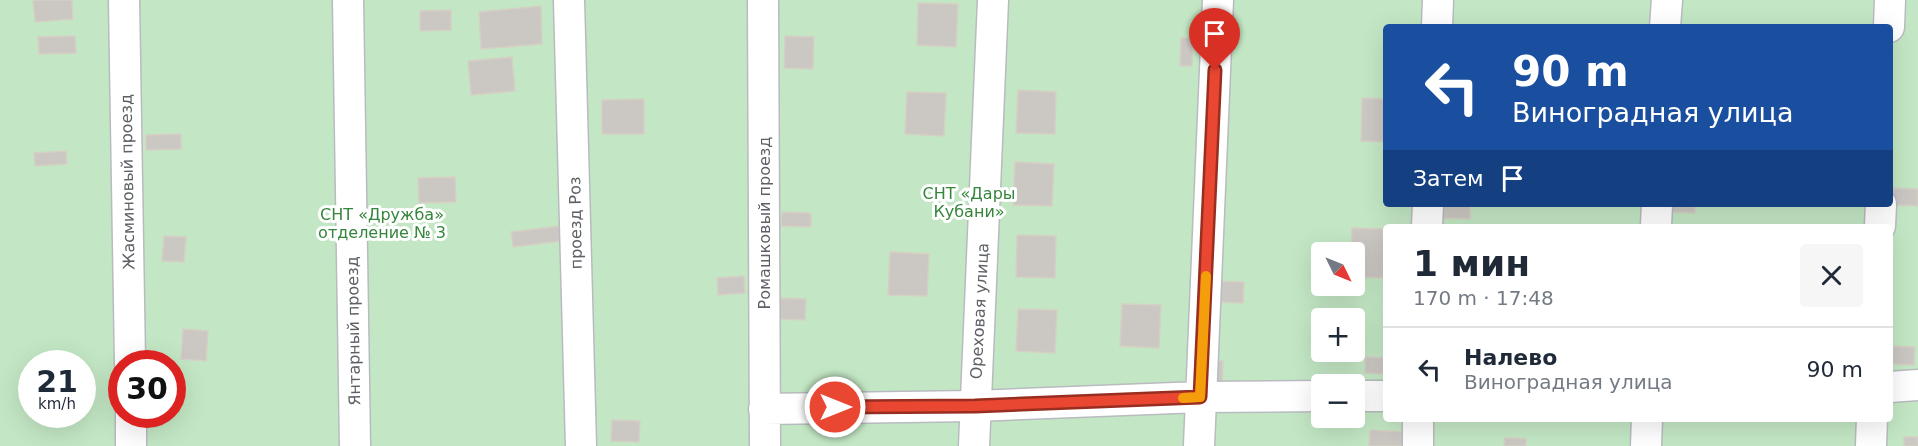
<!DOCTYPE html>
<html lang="ru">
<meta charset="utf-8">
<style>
body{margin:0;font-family:"DejaVu Sans",sans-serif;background:#f6f6f7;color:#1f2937;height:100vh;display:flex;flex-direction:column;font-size:22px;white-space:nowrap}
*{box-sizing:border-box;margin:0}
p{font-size:20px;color:#747a83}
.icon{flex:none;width:33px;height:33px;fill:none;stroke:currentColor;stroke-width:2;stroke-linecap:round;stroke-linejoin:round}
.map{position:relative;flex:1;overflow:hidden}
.side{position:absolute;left:1383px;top:224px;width:510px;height:198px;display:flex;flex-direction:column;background:#fff;border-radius:6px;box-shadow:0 6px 24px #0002}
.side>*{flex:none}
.banner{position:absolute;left:1383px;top:24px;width:510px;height:183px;border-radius:6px;box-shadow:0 6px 24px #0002;background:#1a4fa0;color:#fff;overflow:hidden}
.needle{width:39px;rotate:133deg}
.tools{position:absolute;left:1311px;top:242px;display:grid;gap:12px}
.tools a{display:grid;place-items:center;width:54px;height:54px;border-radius:6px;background:#fff;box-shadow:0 6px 24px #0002;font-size:30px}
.speed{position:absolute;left:18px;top:350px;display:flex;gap:12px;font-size:30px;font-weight:700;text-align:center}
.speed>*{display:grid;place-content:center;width:78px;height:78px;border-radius:50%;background:#fff;box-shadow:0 6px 24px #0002;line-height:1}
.speed small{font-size:15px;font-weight:400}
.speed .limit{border:9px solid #d22;background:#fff;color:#111}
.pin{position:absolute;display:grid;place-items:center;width:51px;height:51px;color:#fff;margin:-62px -26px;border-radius:50% 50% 50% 0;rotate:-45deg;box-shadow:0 0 6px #0007}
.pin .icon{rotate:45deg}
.me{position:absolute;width:66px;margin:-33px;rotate:90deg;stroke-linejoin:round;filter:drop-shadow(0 0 4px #0008)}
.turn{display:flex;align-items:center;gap:21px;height:126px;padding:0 30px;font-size:27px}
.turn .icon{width:78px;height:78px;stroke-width:2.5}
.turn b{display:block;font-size:42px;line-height:51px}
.then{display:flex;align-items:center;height:57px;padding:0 30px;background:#0003;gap:12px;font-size:22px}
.round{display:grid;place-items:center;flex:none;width:63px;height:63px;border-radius:6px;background:#f6f6f7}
.overview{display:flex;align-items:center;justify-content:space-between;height:102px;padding:0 30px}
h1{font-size:36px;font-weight:600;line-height:45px}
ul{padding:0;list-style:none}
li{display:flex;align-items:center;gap:18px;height:84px;padding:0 30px;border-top:2px solid #e0e1e3}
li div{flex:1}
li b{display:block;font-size:22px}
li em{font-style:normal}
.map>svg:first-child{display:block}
.green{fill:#c3e7c4;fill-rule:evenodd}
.building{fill:#cbc8c3;stroke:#d5d0c4;stroke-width:1.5}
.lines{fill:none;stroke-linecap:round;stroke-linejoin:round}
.minor-casing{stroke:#b8bbbf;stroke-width:33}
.minor{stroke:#fff;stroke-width:30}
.route-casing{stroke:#972e20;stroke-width:15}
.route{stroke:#e94732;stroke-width:10}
.slow{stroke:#f59e0b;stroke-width:10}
.labels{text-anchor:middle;stroke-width:6;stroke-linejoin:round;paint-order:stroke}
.street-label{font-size:16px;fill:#5d6166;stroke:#fff}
.park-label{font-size:16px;fill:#35853c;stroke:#fff}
</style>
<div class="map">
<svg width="1918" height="446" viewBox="0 0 1918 446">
<rect width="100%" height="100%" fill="#f0eee6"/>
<!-- green -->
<path class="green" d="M0 0H1918V446H0ZM1386 27H1890V204H1386ZM1386 226H1890V418H1386ZM1322 252H1354V285H1322ZM1322 318H1354V351H1322ZM32 363H82V414H32ZM122 363H172V414H122ZM1322 384H1354V417H1322Z"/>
<!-- building -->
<path class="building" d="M33 0H72L73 19 35 22Z
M918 3 958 4 956 47 917 45Z
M541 6 542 44 481 49 479 12Z
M451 10V30L420 31V11Z
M75 36 76 53 39 54 38 37Z
M785 36 814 37 813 69 784 68Z
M1181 38H1193L1192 66H1180Z
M512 57 515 91 471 95 468 61Z
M1018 90 1056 92 1055 134 1016 133Z
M907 92 946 93 944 136 905 134Z
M1362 98 1386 99V142L1361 141Z
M644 99V134H602V100Z
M181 134V149L146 150V135Z
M66 151 67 164 35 166 34 153Z
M1015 162 1054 164 1052 206 1013 205Z
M455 177 456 202 419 203 418 178Z
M1893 188 1918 189V206L1893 205Z
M1444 204H1470V219L1443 218Z
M1669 204H1695V213L1669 212Z
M782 212 811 213V227L781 226Z
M560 226 562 241 513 247 511 232Z
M1352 228 1386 229V278L1354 277V252H1351Z
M1017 235 1056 236 1055 278 1016 277Z
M164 236 186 237 184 262 162 261Z
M890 252 929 254 927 296 888 295Z
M744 276 745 293 718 295 717 278Z
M1212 281 1244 282 1243 303 1212 302Z
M779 298 806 299 805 320 778 319Z
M1122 304 1161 305 1159 348 1120 346Z
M1018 309 1057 310 1055 353 1016 351Z
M183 329 208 331 206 361 181 359Z
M1890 346 1915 347 1914 365 1890 364Z
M1365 357 1386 358V374L1365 373Z
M1210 360 1223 361 1222 385H1209Z
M612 420 640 421 639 442 611 441Z
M1370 430 1403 432V446H1369Z
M1904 437H1918V446H1904Z
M1505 438 1526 439V446H1504Z"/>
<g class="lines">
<!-- minor casing -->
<g class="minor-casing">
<path id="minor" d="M124 0 130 363
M348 0 355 446
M569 0 581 446
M763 0 765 446
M1437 27 1438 0
M1665 27 1667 0
M1889 27 1890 0
M1427 226 1428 204
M1656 226 1657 204
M1880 226 1881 204
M1890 387 1918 385
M1354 396H1386
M764 409 975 406 1200 397 1322 396
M131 414V446
M974 446 993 0
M1199 446 1218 0
M1418 446V418
M1646 446 1647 418
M1871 446 1872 418"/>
</g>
<!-- minor -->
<use href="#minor" class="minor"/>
</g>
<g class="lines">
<!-- route casing -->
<g class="route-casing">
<path id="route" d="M835 407 975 406 1200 397 1215 70"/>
</g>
<!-- route -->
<use href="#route" class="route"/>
<!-- slow -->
<path class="slow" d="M1183 398 1200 397 1206 276"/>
</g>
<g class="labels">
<!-- street labels -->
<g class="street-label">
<text transform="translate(127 182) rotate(-91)" y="6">Жасминовый проезд</text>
<text transform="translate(575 223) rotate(-91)" y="6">проезд Роз</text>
<text transform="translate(764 223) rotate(-90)" y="6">Ромашковый проезд</text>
<text transform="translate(979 311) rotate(-87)" y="6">Ореховая улица</text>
<text transform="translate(353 331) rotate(-91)" y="6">Янтарный проезд</text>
</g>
<!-- park labels -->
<g class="park-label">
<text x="969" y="199">СНТ «Дары<tspan x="969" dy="18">Кубани»</tspan></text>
<text x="382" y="220">СНТ «Дружба»<tspan x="382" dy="18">отделение № 3</tspan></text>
</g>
</g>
</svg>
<div class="tools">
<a><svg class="needle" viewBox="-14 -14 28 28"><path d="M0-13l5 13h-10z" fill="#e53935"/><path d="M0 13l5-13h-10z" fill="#747a83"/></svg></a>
<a>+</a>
<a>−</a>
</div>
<div class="speed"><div>21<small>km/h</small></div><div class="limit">30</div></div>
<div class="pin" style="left:1215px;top:70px;background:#d93025"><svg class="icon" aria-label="arrive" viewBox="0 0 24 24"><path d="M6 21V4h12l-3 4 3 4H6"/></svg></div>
<svg class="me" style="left:835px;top:407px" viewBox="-20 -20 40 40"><circle r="17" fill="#e94732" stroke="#fff" stroke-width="3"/><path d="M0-11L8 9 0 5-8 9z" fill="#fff"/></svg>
<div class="banner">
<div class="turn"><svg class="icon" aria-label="left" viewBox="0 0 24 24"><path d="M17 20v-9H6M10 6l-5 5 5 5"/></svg><div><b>90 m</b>Виноградная улица</div></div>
<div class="then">Затем<svg class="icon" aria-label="arrive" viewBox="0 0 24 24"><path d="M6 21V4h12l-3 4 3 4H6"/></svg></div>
</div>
<section class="side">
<div class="overview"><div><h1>1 мин</h1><p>170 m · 17:48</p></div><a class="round"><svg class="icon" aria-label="close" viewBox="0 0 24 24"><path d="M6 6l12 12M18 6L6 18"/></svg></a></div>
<ul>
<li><svg class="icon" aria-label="left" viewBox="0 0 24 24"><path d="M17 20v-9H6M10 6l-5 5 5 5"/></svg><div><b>Налево</b><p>Виноградная улица</p></div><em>90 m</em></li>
</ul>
</section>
</div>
